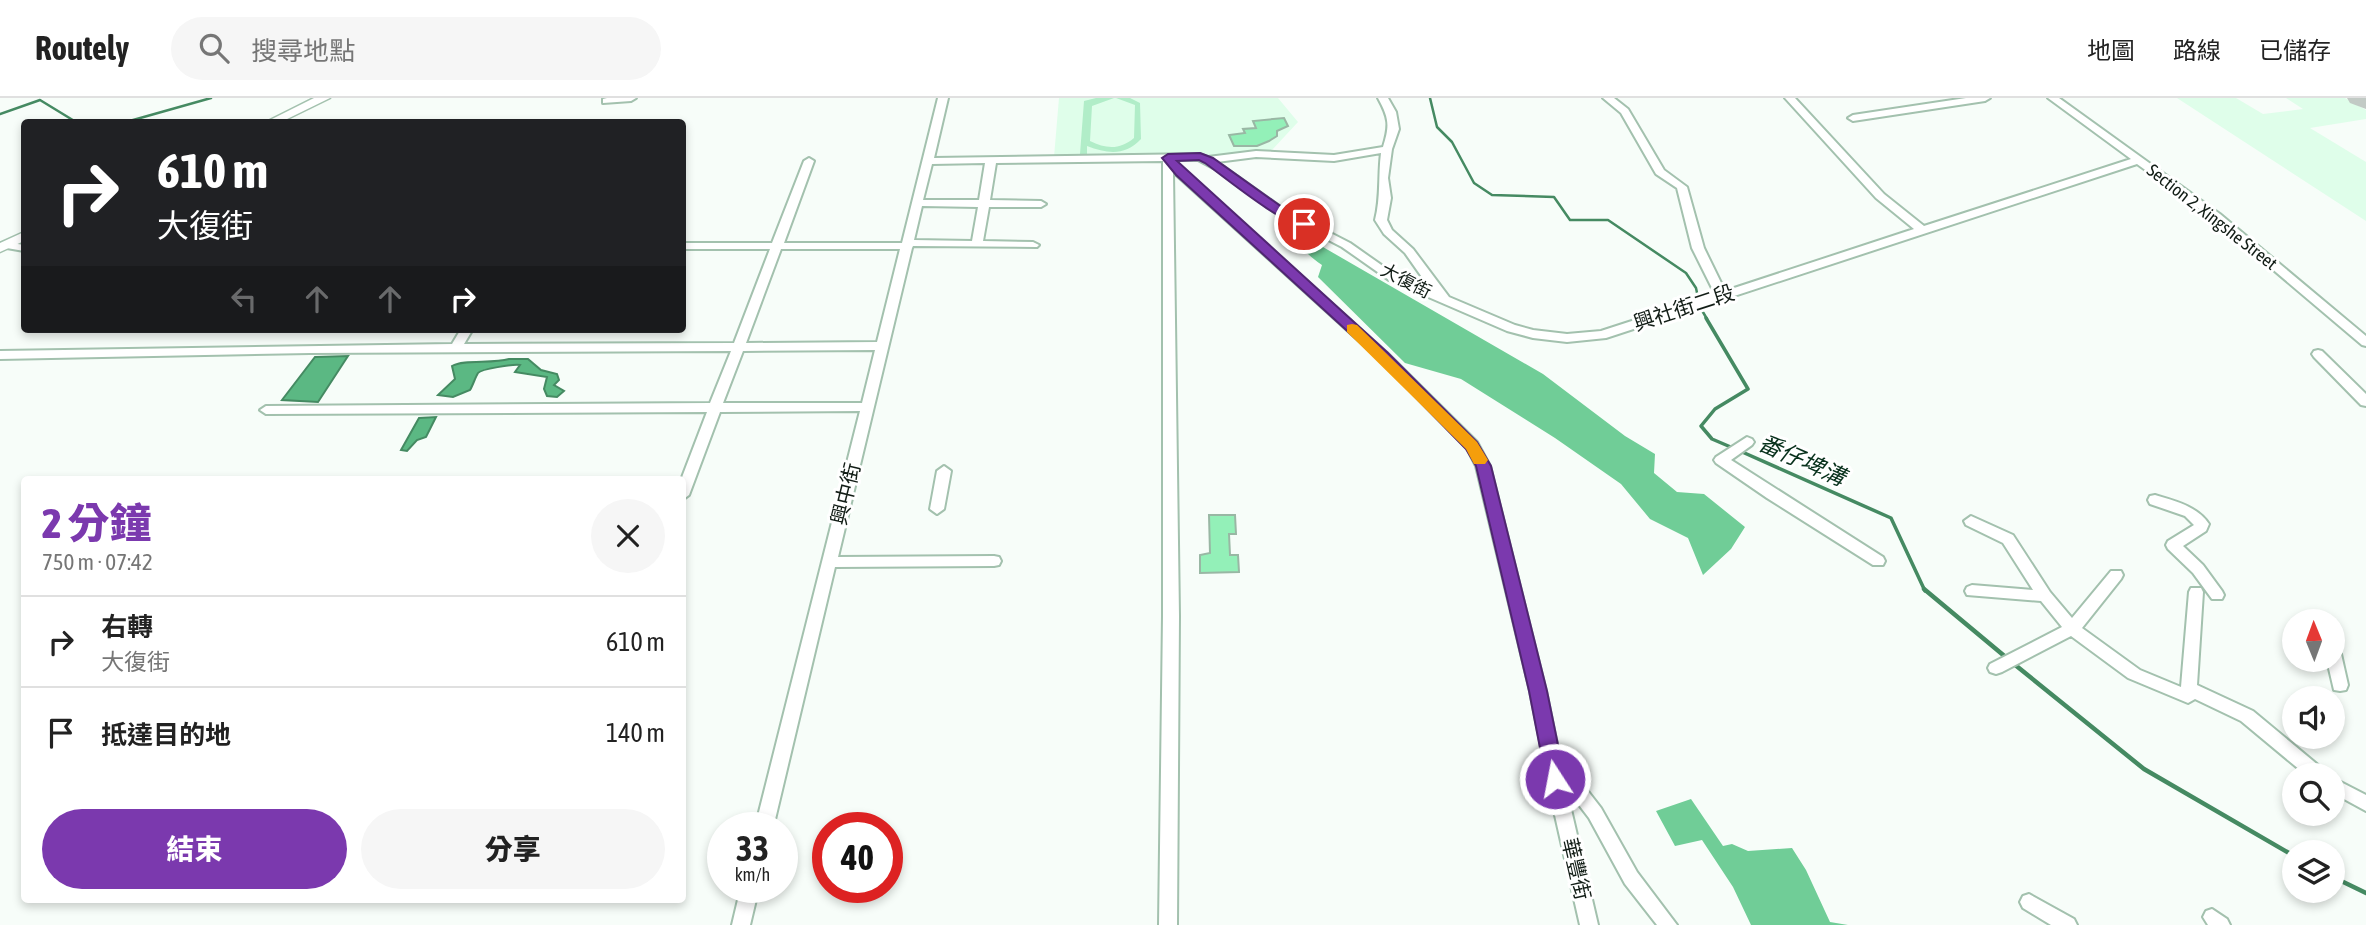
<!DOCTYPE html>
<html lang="zh-TW">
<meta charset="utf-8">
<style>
body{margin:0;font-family:"Asap Condensed","Noto Sans TC",sans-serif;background:#f6f6f6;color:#222;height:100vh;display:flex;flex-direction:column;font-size:26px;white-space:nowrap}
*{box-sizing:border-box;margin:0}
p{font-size:23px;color:#767676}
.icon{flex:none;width:38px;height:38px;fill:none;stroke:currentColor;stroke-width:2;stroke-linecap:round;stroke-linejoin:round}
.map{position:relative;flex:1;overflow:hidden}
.panel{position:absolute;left:21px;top:378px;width:665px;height:427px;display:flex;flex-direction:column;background:#fff;border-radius:7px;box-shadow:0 4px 10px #0003}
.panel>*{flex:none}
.banner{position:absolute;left:21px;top:21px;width:665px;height:214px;border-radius:7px;box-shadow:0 4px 10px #0003;background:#202124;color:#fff;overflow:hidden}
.needle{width:46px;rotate:359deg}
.buttons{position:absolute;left:2282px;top:511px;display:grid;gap:14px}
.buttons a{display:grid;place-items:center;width:63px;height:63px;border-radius:50%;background:#fff;box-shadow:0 4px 10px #0003;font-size:35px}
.speed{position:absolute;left:707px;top:714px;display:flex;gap:14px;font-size:35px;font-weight:700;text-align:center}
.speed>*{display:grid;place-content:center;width:91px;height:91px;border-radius:50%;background:#fff;box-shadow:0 4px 10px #0003;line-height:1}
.speed small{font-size:18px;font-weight:400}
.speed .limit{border:10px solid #d22;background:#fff;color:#111}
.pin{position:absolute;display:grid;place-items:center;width:60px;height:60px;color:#fff;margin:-30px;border:4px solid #fff;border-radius:50%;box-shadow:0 2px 7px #0007}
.me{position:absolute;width:77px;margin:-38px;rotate:349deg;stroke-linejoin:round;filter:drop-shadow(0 0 5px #0008)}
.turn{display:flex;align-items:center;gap:24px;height:147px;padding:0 21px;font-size:32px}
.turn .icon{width:91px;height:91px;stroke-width:2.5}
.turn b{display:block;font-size:49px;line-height:60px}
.lanes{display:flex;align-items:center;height:66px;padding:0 21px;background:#0003;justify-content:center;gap:35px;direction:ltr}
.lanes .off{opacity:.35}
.round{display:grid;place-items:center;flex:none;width:74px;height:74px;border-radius:37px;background:#f6f6f6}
.headline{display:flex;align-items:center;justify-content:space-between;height:119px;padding:0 21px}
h1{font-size:42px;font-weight:800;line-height:52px;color:#7b39ae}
.button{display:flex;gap:14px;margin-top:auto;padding:14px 21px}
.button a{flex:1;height:80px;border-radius:42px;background:#7b39ae;color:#fff;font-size:28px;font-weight:800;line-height:80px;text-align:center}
.button a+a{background:#f6f6f6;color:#222}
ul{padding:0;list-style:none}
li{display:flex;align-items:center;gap:21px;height:91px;padding:0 21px;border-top:2px solid #e0e0e0}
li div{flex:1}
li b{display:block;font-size:26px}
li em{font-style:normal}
header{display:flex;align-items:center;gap:42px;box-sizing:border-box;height:98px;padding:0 35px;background:#fff;border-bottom:2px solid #e0e0e0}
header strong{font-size:33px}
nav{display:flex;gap:38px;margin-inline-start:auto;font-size:24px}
.search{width:490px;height:63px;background:#f6f6f6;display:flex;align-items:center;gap:18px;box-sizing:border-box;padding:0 24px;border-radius:38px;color:#767676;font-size:26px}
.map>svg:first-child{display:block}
.built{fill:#dffeea}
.green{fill:#b1edc8}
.forest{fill:#70cd97}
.water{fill:#5bb883;stroke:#458a62;stroke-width:2}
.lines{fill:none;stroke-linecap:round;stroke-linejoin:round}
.stream-far2{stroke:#458a62;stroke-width:2.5}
.stream-far1{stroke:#458a62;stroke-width:3.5}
.stream{stroke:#458a62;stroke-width:4.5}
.taxiway{fill:#c2cac5;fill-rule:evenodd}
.building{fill:#93f0b8;stroke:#99b7a4;stroke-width:2}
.minor-casing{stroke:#a3c1ae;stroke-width:4}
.major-casing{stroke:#a3c1ae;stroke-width:3}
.minor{fill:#fff;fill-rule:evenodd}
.major{fill:#fff;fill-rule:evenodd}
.route{fill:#7b39ae;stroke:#502571;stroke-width:2}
.slow{fill:#f59e0b}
.labels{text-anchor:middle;stroke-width:6;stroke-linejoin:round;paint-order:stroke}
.far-street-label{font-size:18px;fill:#121d16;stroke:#fff}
.street-label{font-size:21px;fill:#121d16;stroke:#fff}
.water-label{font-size:23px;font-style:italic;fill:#08311c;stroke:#fff}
</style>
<header>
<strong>Routely</strong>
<div class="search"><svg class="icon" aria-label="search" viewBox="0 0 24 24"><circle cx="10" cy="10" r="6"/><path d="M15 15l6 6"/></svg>搜尋地點</div>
<nav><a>地圖</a><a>路線</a><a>已儲存</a></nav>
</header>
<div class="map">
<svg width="2366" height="827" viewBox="0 0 2366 827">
<rect width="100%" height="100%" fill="#f7fdf9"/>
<!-- built -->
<path class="built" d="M1059 0H1278L1298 24 1272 52 1211 60 1054 59Z
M2177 0H2236L2263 16 2303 11 2286 0H2345L2366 12V21L2310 30 2366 64V123Z"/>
<!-- green -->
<path class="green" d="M1096 0H1114L1092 8 1090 43C1106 51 1120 52 1134 40L1135 7 1116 0H1130L1140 5 1141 41C1125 58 1108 56 1087 48V56H1080L1084 3Z"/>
<!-- forest -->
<path class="forest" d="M1290 130 1543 276 1625 338 1655 356 1654 375 1677 394 1704 396 1745 429 1731 451 1703 477 1688 440 1650 421 1621 386 1555 340 1461 281 1405 265 1318 179 1322 167C1307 157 1296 143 1280 135Z
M1691 701 1723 748 1732 746 1748 753 1792 750 1806 772 1830 824 1848 827H1751L1733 789 1702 742 1675 748 1656 713Z"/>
<!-- water -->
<path class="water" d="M348 258 318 304 282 302 315 259Z
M509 261H528L541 272 557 276 559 282 554 287 564 293 557 299 547 298 544 291 547 279 515 274 520 267C513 266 481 271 478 275 475 280 473 287 470 292L453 299 438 297 455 281 452 268C464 261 492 266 509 261Z
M436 319 426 339 417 342 407 353 401 352 419 320Z"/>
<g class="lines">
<!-- stream-far2 -->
<path class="stream-far2" d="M1430 0 1437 29 1452 44 1474 85 1492 97 1554 99 1570 122H1608L1686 175 1696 190 1700 209 1707 221
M0 16 40 2 76 24
M126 24 211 0"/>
<!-- stream-far1 -->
<path class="stream-far1" d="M1706 220 1748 291 1715 311 1701 328 1712 341 1733 350
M1740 353 1891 420 1925 493"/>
<!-- stream -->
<path class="stream" d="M1924 491 2008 561
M2014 566 2144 671 2294 758
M2333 779 2366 795"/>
<!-- taxiway -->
<path class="taxiway" d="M2347 0H2366V11L2350 5Z"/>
</g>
<!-- building -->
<path class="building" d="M1284 20 1288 28 1277 33V38L1269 43 1257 48H1234L1229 37 1245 35 1243 31 1256 30 1253 23Z
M1209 417H1235L1236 436H1229L1230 457H1238L1239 474 1200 475V457L1210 455Z"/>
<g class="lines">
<!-- minor casing -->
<g class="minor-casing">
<path id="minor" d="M607 0H636L631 3 603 5V1Z
M938 0H948L934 60 1200 56 1208 59 1256 53 1334 57 1383 49C1390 27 1389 20 1378 0H1388L1396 14 1399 31 1392 51 1388 80 1391 100 1387 122 1392 132 1413 151 1449 199 1515 227 1533 232 1567 236 1601 233 1715 196 1692 150 1677 90 1656 76 1621 15 1603 0H1614L1628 11 1664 72 1687 89 1704 150 1725 193 1914 131 1876 100 1785 0H1795L1884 96 1924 128 2131 61 2048 0H2059L2220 116 2366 238V248L2362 247 2212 120 2137 66 1606 240 1567 244 1533 240 1507 233 1389 182 1342 149 1274 114 1215 71 1198 62H1175L1184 73 1387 255 1477 344 1490 368 1546 593 1559 656 1601 710 1637 774 1677 827H1657L1625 786 1589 720 1566 690 1598 827H1580L1552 704 1530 593 1476 368 1467 350 1379 261 1173 74 1179 518 1177 827H1159L1163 518V63L996 65 990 102 1041 103 1046 106 1041 109H989L983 143 1033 144 1039 147 1037 149 913 148 912 150 838 459 994 458 999 459 1001 463 999 467 994 468 835 469 773 730H755L860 313 720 314 689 397 682 402 681 382 707 314 266 316 260 312 266 308 710 305 731 253 310 255 0 261V253L452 246 461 231H473L464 246 734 245 770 151H682V145H772L804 63 809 60 814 63 784 145H902ZM1381 55C1378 78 1381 99 1375 122L1384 136 1405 155 1431 192 1397 178 1350 145 1282 110 1217 64 1256 59 1334 63ZM985 65 979 102H923L932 66ZM922 108 978 109 972 143 914 142ZM781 151H900L877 244 746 245ZM875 252 862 305H723L743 253Z
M1966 0H1990L1985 3 1853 23 1848 20 1853 17Z
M5 144 24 147V153L1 149 0 146Z
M2318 252 2322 253 2366 296V308L2361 307 2314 259 2312 256 2314 253Z
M1747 339 1752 341 1754 344 1752 347 1731 362 1883 459 1885 463 1883 467H1873L1767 400 1716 365 1714 362 1716 359Z
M944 368 951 373 944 411 937 416 930 411 937 373Z
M2155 397C2175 403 2197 408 2209 426L2206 433 2183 448 2203 467 2222 493 2224 497 2222 501H2212L2193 475 2168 451 2166 447 2168 443 2194 427 2185 418 2150 406 2148 402 2150 398Z
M1971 418 2013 437 2050 494 2072 520 2111 473H2121L2123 477 2121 481 2082 530 2140 572 2181 589 2189 494 2191 490H2201L2203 494 2197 587 2253 613 2324 672 2326 677H2306L2241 623 2195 601 2188 605 2128 580 2071 538 2002 574 1996 576 1990 574 1988 570 1990 566 2062 529 2041 503 1967 497 1965 493 1967 489 1972 487 2033 492 2003 445 1966 427 1964 423Z
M2333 550 2338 552 2341 556 2348 587 2346 592 2340 593 2334 592 2327 562H2333Z
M2333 680 2366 697V713L2333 695Z
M741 789H759L750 827H732Z
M2029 796 2074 821 2077 827H2051L2023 810 2020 804 2023 798Z
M2212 811 2227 821 2230 827H2208L2203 819 2206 813Z"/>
</g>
<!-- major casing -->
<g class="major-casing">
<path id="major" d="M314 0H330L281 24H266Z
M24 134V143L0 154V145Z"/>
</g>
<!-- minor -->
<use href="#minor" class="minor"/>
<!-- major -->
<use href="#major" class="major"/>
</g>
<!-- route -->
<path class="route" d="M1200 55 1213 60 1282 109 1308 124V129C1289 132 1223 78 1205 65L1199 62 1177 63 1388 255 1477 344 1491 368 1547 593 1565 681 1562 687 1555 690 1548 687 1546 681 1529 593 1476 368 1466 351 1378 261 1176 77 1162 60 1168 56Z"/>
<!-- slow -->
<path class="slow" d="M1352 226 1357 227 1477 344 1488 362 1485 366H1474L1466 351 1347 234V227Z"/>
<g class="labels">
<!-- far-street labels -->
<g class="far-street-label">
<text transform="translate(2212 119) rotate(38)" y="6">Section 2, Xingshe Street</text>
<text transform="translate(1406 183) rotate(27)" y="6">大復街</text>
</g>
<!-- street labels -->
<g class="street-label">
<text transform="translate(1684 210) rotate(-18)" y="7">興社街二段</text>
<text transform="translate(846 396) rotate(-76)" y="7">興中街</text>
<text transform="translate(1576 771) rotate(77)" y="7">華豐街</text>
</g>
<!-- water labels -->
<g class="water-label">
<text transform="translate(1802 362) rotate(24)" y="8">番仔埤溝</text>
</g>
</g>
</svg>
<div class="buttons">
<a><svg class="needle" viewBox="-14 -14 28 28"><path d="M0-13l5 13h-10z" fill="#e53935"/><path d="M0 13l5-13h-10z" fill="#767676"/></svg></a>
<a><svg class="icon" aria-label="sound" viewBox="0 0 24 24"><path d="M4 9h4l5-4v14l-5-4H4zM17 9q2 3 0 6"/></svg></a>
<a><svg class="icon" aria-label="search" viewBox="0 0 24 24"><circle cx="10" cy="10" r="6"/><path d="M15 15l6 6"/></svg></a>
<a><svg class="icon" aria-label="layers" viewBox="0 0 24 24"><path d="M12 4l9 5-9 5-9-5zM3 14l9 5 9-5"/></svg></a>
</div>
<div class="speed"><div>33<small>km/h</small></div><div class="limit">40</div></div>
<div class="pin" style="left:1304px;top:126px;background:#d93025"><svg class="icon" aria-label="arrive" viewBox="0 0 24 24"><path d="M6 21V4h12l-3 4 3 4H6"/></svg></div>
<svg class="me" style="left:1555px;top:681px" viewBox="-20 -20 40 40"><circle r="17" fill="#7b39ae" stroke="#fff" stroke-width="3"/><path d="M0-11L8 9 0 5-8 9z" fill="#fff"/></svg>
<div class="banner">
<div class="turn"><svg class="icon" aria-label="right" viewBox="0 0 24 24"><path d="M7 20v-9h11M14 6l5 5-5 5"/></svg><div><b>610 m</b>大復街</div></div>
<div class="lanes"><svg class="icon off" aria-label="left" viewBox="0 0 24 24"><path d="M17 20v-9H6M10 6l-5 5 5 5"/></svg><svg class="icon off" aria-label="ahead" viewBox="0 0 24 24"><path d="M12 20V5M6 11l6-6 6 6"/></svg><svg class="icon off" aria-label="ahead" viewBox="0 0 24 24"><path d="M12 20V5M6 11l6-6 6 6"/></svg><svg class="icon" aria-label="right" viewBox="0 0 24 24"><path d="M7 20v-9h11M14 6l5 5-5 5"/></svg></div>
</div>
<section class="panel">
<div class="headline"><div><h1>2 分鐘</h1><p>750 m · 07:42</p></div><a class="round"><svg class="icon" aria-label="close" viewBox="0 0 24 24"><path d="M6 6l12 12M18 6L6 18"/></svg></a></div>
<ul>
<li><svg class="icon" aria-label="right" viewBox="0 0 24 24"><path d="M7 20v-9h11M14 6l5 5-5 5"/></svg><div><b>右轉</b><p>大復街</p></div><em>610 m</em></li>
<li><svg class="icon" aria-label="arrive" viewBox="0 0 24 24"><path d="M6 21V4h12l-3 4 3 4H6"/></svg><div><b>抵達目的地</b></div><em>140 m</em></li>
</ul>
<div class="button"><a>結束</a><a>分享</a></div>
</section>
</div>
